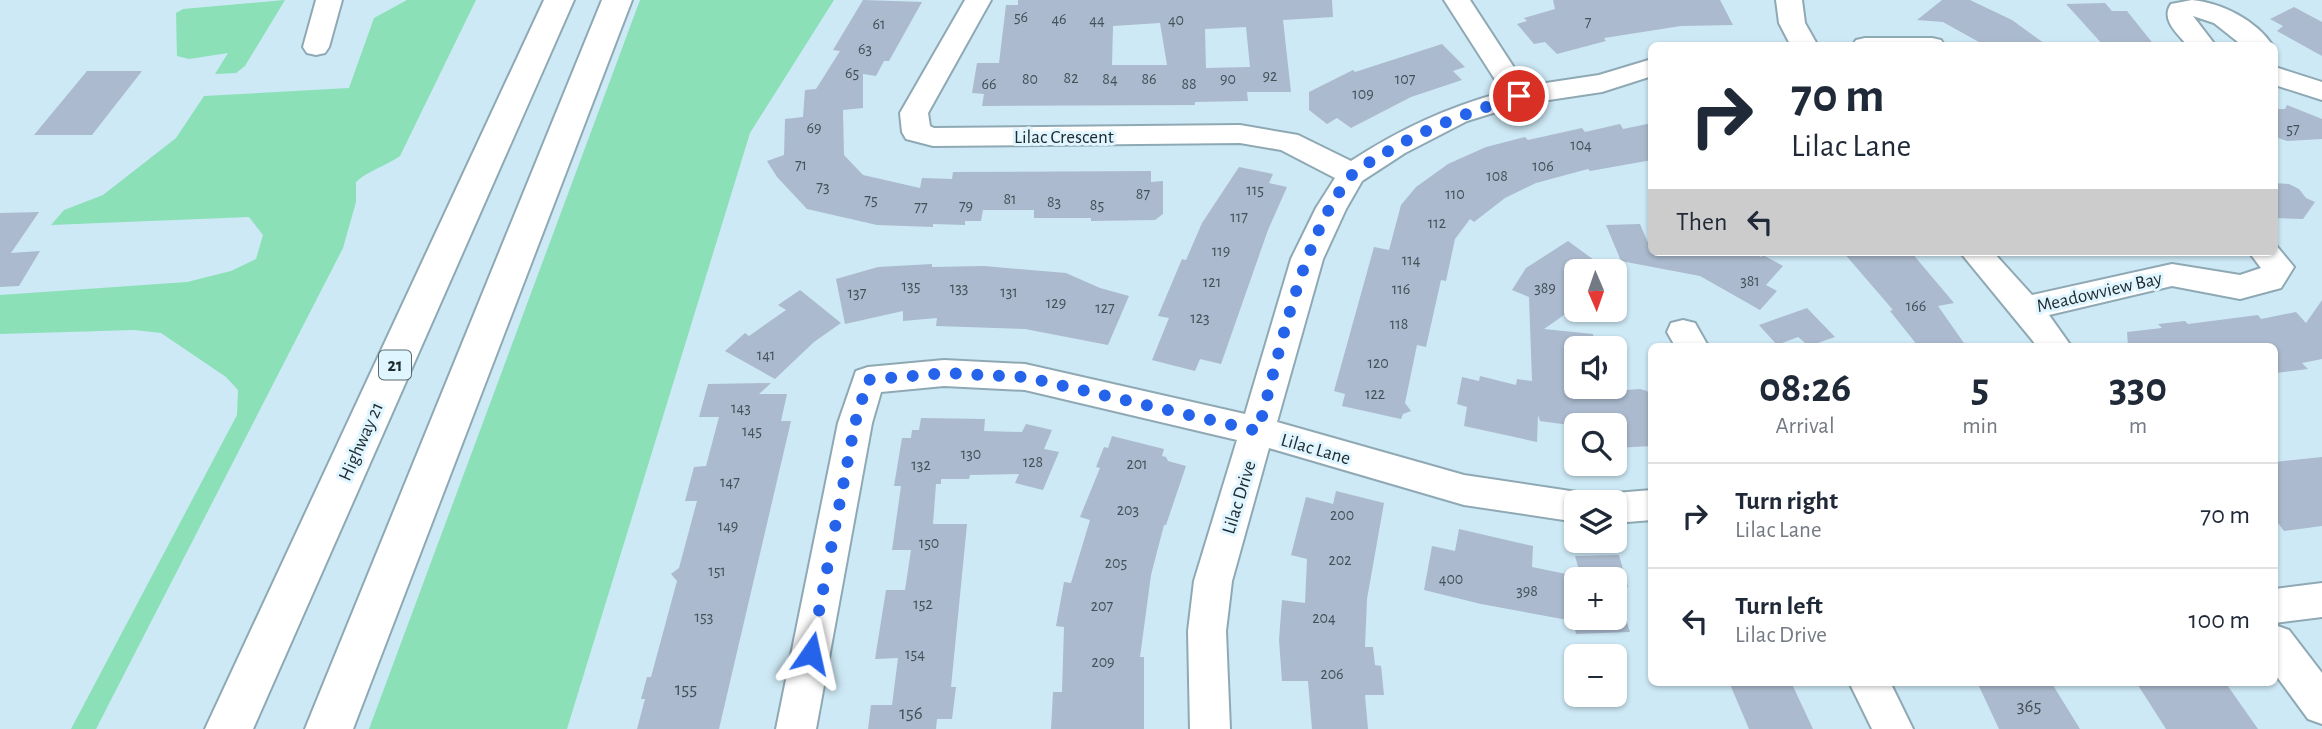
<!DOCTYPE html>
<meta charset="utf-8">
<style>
body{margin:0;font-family:"Alegreya Sans",sans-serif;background:#f2f2f3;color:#1f2937;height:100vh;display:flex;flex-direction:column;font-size:26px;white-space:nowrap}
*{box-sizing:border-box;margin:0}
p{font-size:23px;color:#747a83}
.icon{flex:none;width:38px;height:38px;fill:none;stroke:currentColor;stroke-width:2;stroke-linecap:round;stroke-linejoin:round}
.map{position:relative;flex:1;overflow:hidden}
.panel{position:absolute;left:1648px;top:343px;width:630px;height:343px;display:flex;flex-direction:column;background:#fff;border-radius:10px;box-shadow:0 2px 5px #0004}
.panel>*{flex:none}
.top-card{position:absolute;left:1648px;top:42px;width:630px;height:214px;border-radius:10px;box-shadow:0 2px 5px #0004;background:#fff;color:#1f2937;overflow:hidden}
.needle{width:46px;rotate:178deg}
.buttons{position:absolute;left:1564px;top:259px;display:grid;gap:14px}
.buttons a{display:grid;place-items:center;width:63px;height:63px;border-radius:10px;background:#fff;box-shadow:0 2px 5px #0004;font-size:35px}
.pin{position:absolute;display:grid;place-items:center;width:60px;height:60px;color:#fff;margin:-30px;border:4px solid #fff;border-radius:50%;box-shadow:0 2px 7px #0007}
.me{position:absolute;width:77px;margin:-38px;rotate:11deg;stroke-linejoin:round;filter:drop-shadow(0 0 5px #0008)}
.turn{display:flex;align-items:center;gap:24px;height:147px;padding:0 28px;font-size:32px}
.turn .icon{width:91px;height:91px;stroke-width:2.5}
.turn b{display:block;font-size:49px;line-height:60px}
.then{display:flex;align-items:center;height:66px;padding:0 28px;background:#0003;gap:14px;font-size:26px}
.eta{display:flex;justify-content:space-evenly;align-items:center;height:119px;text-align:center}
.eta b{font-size:42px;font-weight:700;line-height:49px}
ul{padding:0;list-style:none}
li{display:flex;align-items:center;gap:21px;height:105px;padding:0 28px;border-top:2px solid #e0e1e3}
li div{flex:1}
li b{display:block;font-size:26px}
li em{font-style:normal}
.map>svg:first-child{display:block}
.green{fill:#8be0b8}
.building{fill:#abbace;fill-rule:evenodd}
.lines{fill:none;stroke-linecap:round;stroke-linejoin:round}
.minor-casing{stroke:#8fa9b4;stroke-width:4}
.major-casing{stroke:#8fa9b4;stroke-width:4}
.minor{fill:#fff;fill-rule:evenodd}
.major{fill:#fff;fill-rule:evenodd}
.route{stroke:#2563eb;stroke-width:12;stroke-dasharray:0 21.6}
.labels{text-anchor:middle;stroke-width:6;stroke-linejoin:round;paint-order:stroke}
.number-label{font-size:16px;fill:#445058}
.shield{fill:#dff5ff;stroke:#5a686e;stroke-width:2}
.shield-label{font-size:18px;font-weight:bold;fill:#212c30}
.street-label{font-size:19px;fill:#212c30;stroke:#dff5ff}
.near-number-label{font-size:19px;fill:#445058}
</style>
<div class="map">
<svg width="2322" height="729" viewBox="0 0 2322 729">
<rect width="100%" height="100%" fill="#cde9f5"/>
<!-- green -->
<path class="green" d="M285 0 245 66 236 73 215 74 228 53 189 59 177 56 176 13 183 9Z
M407 0H476L400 156C386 166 369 170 356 182V202L343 248 96 729H71L237 415 238 390 226 377 161 333 134 330 0 334V295L187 282 231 271 256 259 263 235 249 217 51 225 64 210 103 195 176 138 204 96 349 88 374 18Z
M640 0H834L750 133 567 729H369Z"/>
<!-- building -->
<path class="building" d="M863 0 922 2 889 61H884L876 76 863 74V108L843 110 844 155 863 175 920 188 922 178 952 179 953 172 1151 171V182L1163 181V214L1155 220 1091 221V218H1034V210H983L981 221H965V225L933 224V227L877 225 807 209 777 177 767 161 784 155 785 119 803 117 805 90 816 89 840 51 833 50Z
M1018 0H1332L1333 17 1283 20 1291 92H1247L1248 101 1195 102V105L982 106 984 94 972 93 977 63H999L1006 5H1018ZM1160 23 1167 65H1112L1113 26ZM1246 27 1250 67 1206 68 1205 29Z
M1553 0H1720L1733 25 1681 26 1604 38 1606 41 1557 54 1545 42 1534 44 1517 24 1527 21 1524 18 1555 9Z
M1942 0H1970L2012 20 2048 46H1986L1943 22 1917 20Z
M2105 3 2112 11H2127L2155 46H2104L2066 4Z
M2294 7 2322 22V56L2277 31 2283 26 2270 19Z
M1442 44 1465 67 1453 71 1462 80 1411 97 1351 128 1337 118 1327 124 1309 110V92L1353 70 1355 72Z
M87 71H142L92 135H34Z
M2287 105 2322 119V139L2287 141 2275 137V109H2285Z
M1652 123V160L1590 171 1588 169 1536 183 1505 198 1474 222 1470 219 1455 239 1446 281 1441 280 1426 347 1417 345 1405 403 1411 411 1403 414 1401 419 1342 406 1345 394 1334 391 1374 247 1389 250 1401 205 1416 187 1448 164 1486 147 1525 137 1528 140 1582 128 1585 132 1620 124 1623 129Z
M1239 167 1273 174 1269 183 1287 187 1268 230 1221 364 1200 359 1195 371 1152 360 1169 318 1158 316 1182 259 1186 260 1202 223Z
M2275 183 2289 184 2299 189 2306 198 2315 202 2303 219 2275 218Z
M39 212 11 253 40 251 19 286 0 287V213Z
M1640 224 1652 252H1751L1761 257 1763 255 1783 266 1766 285 1777 291 1760 310 1700 276 1621 261 1606 225Z
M1568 241 1609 271H1577V306L1544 329 1593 334 1594 348H1577V387H1613V391L1640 389 1647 391 1652 401V446L1615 448V425L1577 426 1540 421 1538 415 1537 442 1464 426 1467 407 1457 404 1462 377 1479 381 1480 376 1516 385 1517 379 1532 381 1529 297 1512 290 1526 268Z
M1843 252H1889L1891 254 1911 252 1954 303 1938 306 1966 346H1918L1890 311 1893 310Z
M932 264V267L984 266 1066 273 1100 288 1129 296 1108 345 1025 329 936 326 937 318 903 321V311L845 324 836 279 878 267Z
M800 290 841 323 814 342 775 379 725 351 745 333 749 336 786 310 778 305Z
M2322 300V359L2302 363 2308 369 2275 373V346H2128L2127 332 2162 328 2158 324 2185 321 2188 324 2258 315 2261 319 2296 312 2306 323Z
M1807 308 1835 337 1809 346 1798 337 1777 345 1759 325Z
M771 383 759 394H787L781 421H791L719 729H637L645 699H641L647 677H651L677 581 671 574 679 568 697 501H685L694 467 706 466 719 417H699L708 384Z
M921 418 985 419 984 431 1022 432 1026 424 1052 430 1044 449 1059 452 1043 490 1015 483 1019 474 970 475 969 479H941V484H936L933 524H967L951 687H956L952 719H937L936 729H868L871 705H892L898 658 875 659 886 590H905L911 550H892L901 486H894L902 438H911L912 430H919Z
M1112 436 1164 449 1162 456 1166 457 1168 461 1186 466 1166 525H1164L1151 575 1140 657H1144V729H1051L1053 692H1062L1064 627 1056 626 1064 582 1071 583 1090 520 1080 517 1100 468 1096 467 1104 447 1108 448Z
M2322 457V526L2284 531 2275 519V462Z
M1336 491 1384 503 1367 599 1365 647H1373L1375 665 1381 666 1384 695H1365L1368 729H1312L1308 681H1282L1279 640 1282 600 1305 603 1307 559 1291 555 1306 497 1333 504Z
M1459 529 1533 546 1532 567 1581 577 1575 556 1619 555 1628 587 1617 588 1630 632 1576 634 1573 621 1481 604 1424 590 1432 546 1455 551ZM1577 579H1615V618H1577Z
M1729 682H1791L1813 729H1749Z
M1977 682H2051L2080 729H1999Z
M2136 682H2225L2258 729H2166Z"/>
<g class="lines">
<!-- minor casing -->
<g class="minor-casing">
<path id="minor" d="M316 0H342L329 47 325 53 316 55 307 53 303 47Z
M965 0H991L928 113 930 126 934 128 1240 125 1298 135 1351 161C1402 128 1444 109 1503 92L1444 0H1470L1526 86 1599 75 1652 59V76L1602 92 1522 104 1467 121 1405 153 1362 181 1346 209 1323 259 1277 422 1464 475 1577 492 1590 496 1593 502H1577V522L1464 505 1269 448 1232 581 1226 631 1230 729H1190L1188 631 1194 581 1237 440 1025 390 944 386 881 392 872 423 816 729H776L838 423 856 371 868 367 944 360 1025 364 1245 414 1291 259 1316 208 1335 178 1281 150 1240 143 933 146 906 139 902 132 900 113Z
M1776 0H1802L1805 23 1818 46H1791L1779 23Z
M2192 0C2222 3 2256 20 2273 46H2243L2214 23 2193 16 2216 46H2188C2178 34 2160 20 2171 4Z
M1865 38H1932L1941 40 1945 46H1852L1856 40Z
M2275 67 2322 82V100L2275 85Z
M2275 244 2294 267 2281 288 2240 299 2172 286 2049 315 2071 346H2037L1960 252H1993L2032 295 2172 264 2240 275 2261 268 2249 252H2275Z
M1683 320 1695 323 1708 346H1675L1667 332 1671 323Z
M1652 490V520L1615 523V502H1600L1602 497 1615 493Z
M2322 583V617L2275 623V589Z
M2275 625 2289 630 2322 673V724L2308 719 2275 674Z
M1849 682H1890L1913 729H1872Z"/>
</g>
<!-- major casing -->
<g class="major-casing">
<path id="major" d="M544 0H574L253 729H205Z
M602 0H632L353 729H305Z"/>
</g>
<!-- minor -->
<use href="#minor" class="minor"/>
<!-- major -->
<use href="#major" class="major"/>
</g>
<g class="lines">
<!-- route -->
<path class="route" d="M811 653 855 423 868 380 944 373 1025 377 1258 431C1279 357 1302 235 1351 176 1357 168 1369 163 1377 158 1422 129 1469 112 1519 96"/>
</g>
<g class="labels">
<!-- number labels -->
<g class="number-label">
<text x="1021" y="22">56</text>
<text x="1059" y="24">46</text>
<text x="1097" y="25">44</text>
<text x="1176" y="25">40</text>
<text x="1588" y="27">7</text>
<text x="879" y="29">61</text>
<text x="865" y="54">63</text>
<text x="852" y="78">65</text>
<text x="1270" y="81">92</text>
<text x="1071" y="83">82</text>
<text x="1030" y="84">80</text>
<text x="1110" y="84">84</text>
<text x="1149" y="84">86</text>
<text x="1228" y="84">90</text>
<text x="1405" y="84">107</text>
<text x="989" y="89">66</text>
<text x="1189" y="89">88</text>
<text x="1363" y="99">109</text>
<text x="814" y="133">69</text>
<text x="2293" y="134">57</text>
<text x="1581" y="150">104</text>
<text x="801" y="170">71</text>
<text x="1543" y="171">106</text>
<text x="1497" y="181">108</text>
<text x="823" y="192">73</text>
<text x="1255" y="195">115</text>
<text x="1143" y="199">87</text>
<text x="1455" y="199">110</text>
<text x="1010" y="204">81</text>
<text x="871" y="205">75</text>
<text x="1054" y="207">83</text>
<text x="1097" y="210">85</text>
<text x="966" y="211">79</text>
<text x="921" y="212">77</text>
<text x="1239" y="222">117</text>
<text x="1437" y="228">112</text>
<text x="1221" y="256">119</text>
<text x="1411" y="265">114</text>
<text x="1750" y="286">381</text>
<text x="1212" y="287">121</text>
<text x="911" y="291">135</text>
<text x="959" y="293">133</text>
<text x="1545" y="293">389</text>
<text x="1401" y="294">116</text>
<text x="1009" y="297">131</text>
<text x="857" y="298">137</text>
<text x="1056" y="308">129</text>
<text x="1916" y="311">166</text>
<text x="1105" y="313">127</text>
<text x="1200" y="323">123</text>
<text x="1399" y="329">118</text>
<text x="766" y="360">141</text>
<text x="1378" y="368">120</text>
<text x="1375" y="399">122</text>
<text x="741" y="413">143</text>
<text x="752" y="436">145</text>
<text x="971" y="459">130</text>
<text x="1033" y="467">128</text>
<text x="1137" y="469">201</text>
<text x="921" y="470">132</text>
<text x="730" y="487">147</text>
<text x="1128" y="515">203</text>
<text x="1342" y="520">200</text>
<text x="728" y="531">149</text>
<text x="929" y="548">150</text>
<text x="1340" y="565">202</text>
<text x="1116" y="568">205</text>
<text x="717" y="576">151</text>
<text x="1451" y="584">400</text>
<text x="1527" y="596">398</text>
<text x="923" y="609">152</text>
<text x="1102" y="611">207</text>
<text x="704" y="622">153</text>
<text x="1324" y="623">204</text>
<text x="915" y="659">154</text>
<text x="1103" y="667">209</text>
<text x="1332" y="679">206</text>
</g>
<!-- shield labels -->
<rect class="shield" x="379" y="350.5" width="32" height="29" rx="5"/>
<g class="shield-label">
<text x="395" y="371">21</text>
</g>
<!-- street labels -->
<g class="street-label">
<text x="1064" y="143">Lilac Crescent</text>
<text transform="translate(2099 291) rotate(-13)" y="7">Meadowview Bay</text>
<text transform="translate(360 441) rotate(-66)" y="7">Highway 21</text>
<text transform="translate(1316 448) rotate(16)" y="7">Lilac Lane</text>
<text transform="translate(1238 497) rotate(-73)" y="7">Lilac Drive</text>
</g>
<!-- near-number labels -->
<g class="near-number-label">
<text x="686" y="695">155</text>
<text x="2029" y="712">365</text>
<text x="911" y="719">156</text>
</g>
</g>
</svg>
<div class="buttons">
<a><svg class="needle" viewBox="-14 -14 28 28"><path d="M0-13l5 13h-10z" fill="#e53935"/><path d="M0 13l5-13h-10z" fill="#747a83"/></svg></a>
<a><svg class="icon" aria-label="sound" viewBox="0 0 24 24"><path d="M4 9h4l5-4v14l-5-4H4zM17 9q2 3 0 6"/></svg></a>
<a><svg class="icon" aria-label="search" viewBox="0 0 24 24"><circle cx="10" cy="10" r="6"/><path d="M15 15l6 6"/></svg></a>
<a><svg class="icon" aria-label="layers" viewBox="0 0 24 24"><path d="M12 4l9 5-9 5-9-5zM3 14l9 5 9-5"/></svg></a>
<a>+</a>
<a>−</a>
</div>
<div class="pin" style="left:1519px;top:96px;background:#d93025"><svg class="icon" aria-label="arrive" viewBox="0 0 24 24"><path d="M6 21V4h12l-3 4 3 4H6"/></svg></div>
<svg class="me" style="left:811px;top:653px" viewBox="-20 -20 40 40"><path d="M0-17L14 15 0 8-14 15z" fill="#2563eb" stroke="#fff" stroke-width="4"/></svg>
<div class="top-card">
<div class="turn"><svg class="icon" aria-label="right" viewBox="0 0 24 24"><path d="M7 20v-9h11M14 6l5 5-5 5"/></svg><div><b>70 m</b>Lilac Lane</div></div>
<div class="then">Then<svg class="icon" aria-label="left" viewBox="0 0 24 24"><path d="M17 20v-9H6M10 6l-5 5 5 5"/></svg></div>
</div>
<section class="panel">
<div class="eta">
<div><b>08:26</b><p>Arrival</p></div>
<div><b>5</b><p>min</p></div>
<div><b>330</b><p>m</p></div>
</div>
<ul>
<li><svg class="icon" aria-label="right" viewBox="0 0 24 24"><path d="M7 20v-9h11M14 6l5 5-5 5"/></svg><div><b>Turn right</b><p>Lilac Lane</p></div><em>70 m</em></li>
<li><svg class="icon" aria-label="left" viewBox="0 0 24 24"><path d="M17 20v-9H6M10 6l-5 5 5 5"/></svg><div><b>Turn left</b><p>Lilac Drive</p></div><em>100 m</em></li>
</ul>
</section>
</div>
